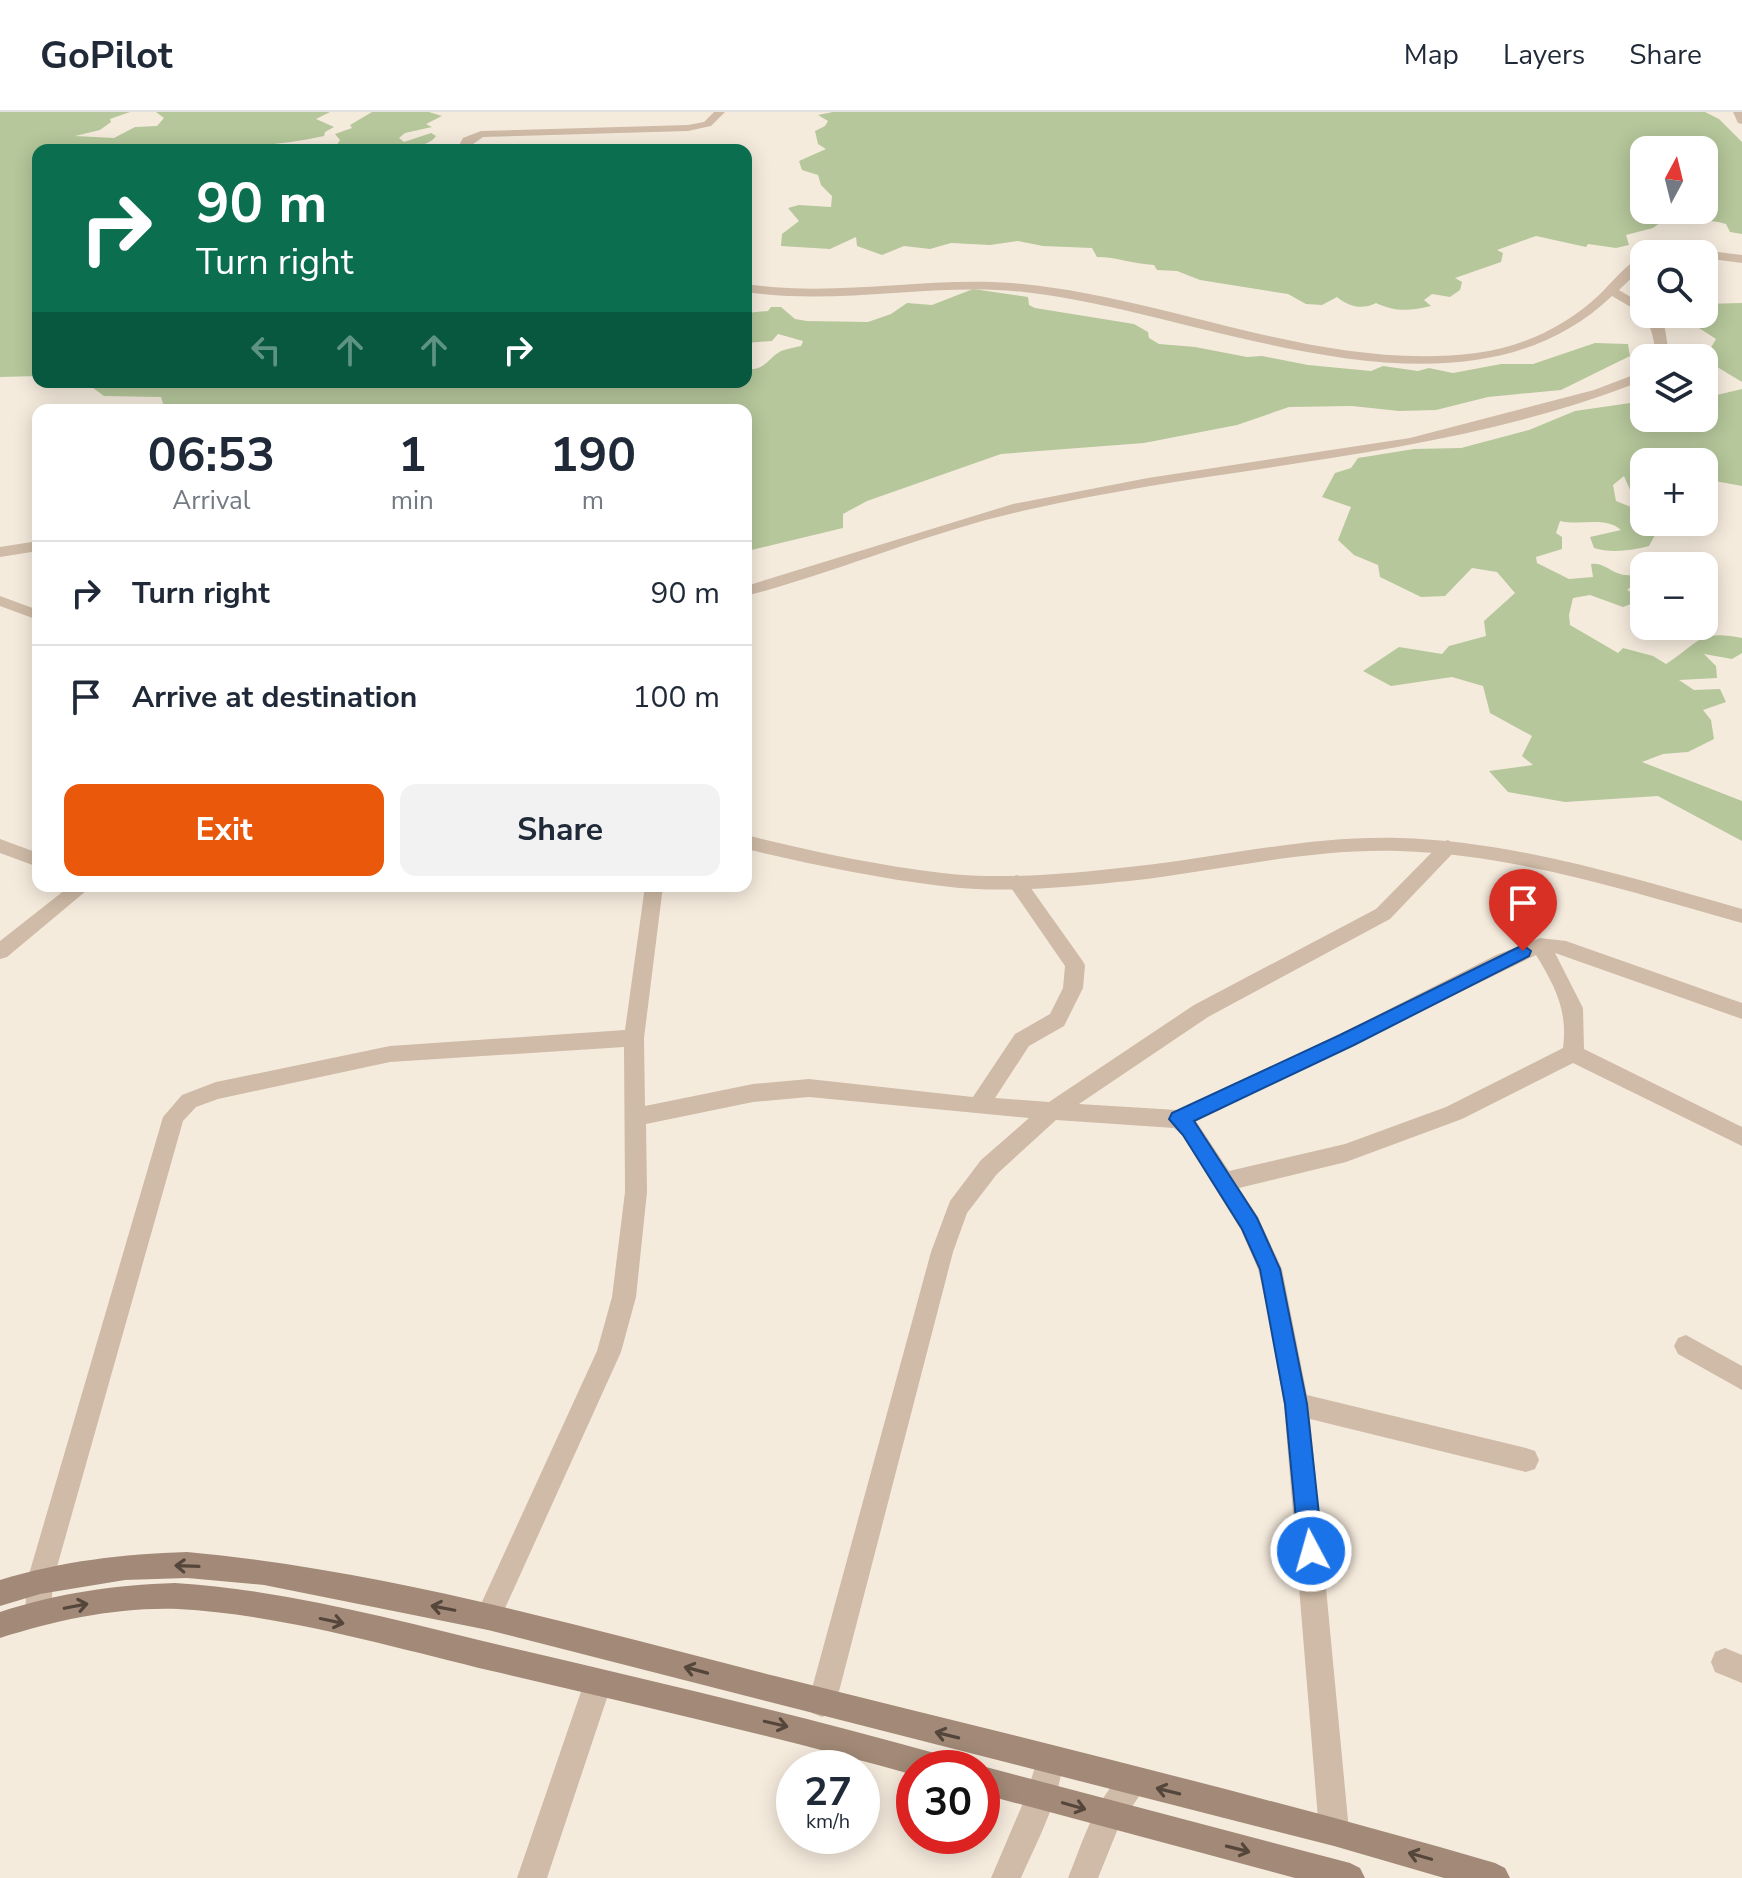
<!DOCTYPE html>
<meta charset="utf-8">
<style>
body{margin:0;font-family:"Nunito Sans",sans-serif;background:#f2f2f3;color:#1f2937;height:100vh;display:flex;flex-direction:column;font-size:30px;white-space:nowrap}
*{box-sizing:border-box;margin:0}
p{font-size:26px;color:#747a83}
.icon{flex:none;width:44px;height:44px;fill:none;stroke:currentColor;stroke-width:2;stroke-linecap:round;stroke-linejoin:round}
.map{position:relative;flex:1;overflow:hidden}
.drawer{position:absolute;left:32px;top:292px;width:720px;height:488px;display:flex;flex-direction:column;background:#fff;border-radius:16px;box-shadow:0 4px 20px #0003}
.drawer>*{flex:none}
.top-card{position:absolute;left:32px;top:32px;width:720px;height:244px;border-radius:16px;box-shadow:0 4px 20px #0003;background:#0b6e4f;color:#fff;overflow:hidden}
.needle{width:52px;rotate:7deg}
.fabs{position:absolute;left:1630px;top:24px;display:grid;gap:16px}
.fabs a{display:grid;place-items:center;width:88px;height:88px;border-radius:16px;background:#fff;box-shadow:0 4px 20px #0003;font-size:40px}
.speed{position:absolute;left:776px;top:1638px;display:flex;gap:16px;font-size:40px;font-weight:700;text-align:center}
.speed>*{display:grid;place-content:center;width:104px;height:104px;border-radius:50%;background:#fff;box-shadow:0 4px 20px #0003;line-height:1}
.speed small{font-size:20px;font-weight:400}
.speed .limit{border:12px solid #d22;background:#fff;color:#111}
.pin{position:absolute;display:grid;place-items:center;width:68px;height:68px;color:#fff;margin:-82px -34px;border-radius:50% 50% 50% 0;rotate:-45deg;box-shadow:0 0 8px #0007}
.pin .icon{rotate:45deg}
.me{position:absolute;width:88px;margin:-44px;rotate:354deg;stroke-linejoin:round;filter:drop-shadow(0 0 6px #0008)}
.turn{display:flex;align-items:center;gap:28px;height:168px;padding:0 32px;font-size:36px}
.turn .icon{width:104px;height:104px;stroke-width:2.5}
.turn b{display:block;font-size:56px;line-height:68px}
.lanes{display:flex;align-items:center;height:76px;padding:0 32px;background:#0003;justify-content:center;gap:40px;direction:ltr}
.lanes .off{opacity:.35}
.eta{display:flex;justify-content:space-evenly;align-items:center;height:136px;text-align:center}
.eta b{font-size:48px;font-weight:700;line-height:56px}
.button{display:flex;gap:16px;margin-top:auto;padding:16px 32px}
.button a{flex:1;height:92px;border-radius:16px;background:#ea580c;color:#fff;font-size:32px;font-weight:700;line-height:92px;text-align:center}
.button a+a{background:#f2f2f3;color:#1f2937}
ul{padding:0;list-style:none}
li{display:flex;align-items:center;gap:24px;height:104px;padding:0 32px;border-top:2px solid #e0e1e3}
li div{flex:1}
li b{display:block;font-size:30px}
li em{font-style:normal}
header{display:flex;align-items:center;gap:48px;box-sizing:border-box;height:112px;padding:0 40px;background:#fff;border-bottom:2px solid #e0e1e3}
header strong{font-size:38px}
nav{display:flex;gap:44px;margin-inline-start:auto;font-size:28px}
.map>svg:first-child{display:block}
.green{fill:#b6c79b;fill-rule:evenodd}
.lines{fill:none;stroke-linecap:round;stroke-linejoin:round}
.minor{fill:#cfbba7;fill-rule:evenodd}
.tertiary{fill:#cfbba7;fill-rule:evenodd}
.secondary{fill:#a38a78;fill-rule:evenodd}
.oneway{stroke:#55463c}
.route{fill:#1a73e8;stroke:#114b97;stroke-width:2}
</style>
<header>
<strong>GoPilot</strong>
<nav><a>Map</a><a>Layers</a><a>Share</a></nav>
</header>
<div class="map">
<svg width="1742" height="1766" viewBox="0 0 1742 1766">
<rect width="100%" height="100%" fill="#f5ebdd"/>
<!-- green -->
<path class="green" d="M0 0H130L110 7 111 10 100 18 75 24 114 26 135 15 157 14 164 6 156 0H330L316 7 334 15 325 20 324 24C289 32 253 35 218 34V38H38V264L0 265Z
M372 0H429L442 4 426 12 432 15 405 21 399 26 404 30 431 21 436 24C425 42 354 43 335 36L340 28 335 22 352 16 350 13Z
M833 0H1705L1719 7 1742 30V122L1730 120 1726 112C1702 105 1685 111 1661 110L1653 116 1626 123 1629 133 1616 136 1588 132 1586 135 1536 124 1497 138 1503 141 1501 150 1455 166 1462 170 1460 178 1450 185 1432 182 1424 188 1431 194C1411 199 1395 200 1376 191 1362 198 1349 195 1337 185L1322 193 1306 192 1288 182 1200 168 1177 159 1157 158 1154 153C1133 152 1117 145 1097 145L1092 136 1043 134 1018 129 990 133 951 131 930 137 904 134 882 143 857 134 856 125 830 137 781 134 782 122 799 109 788 96 799 93 831 95 832 84 821 73 818 63 802 58 799 49 826 37 818 32 815 19 825 14 828 9 818 3ZM1704 38V98H1644V38Z
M973 177 1028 185 1029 193 1035 196 1134 212 1148 220 1149 226 1159 232 1195 235 1247 245 1262 244 1308 253 1371 259 1383 254 1418 259 1429 256 1453 261 1501 252H1533L1595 231 1628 232 1630 244 1561 278 1488 285 1436 298 1399 299 1352 294 1289 295 1237 313 1144 331 1001 342 867 389 843 402V416L747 439 746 298H165L161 285 104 284 85 270H746V256C763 261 768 246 781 239 787 237 795 235 801 234L803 229 778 222 772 229 746 231V201L768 199 771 195H781L795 207 807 209 868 210 891 202 907 191 932 193Z
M1742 191V270L1709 250 1706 244 1716 227 1696 214 1691 202H1704V192Z
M1742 277V374L1704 367V350H1644V390L1634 387 1624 364 1613 373 1616 389 1636 397 1640 406 1638 414 1655 423 1649 434C1632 439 1609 441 1594 436L1590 425 1621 418C1605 404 1580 414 1560 409L1556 421 1562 425V437L1536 445 1537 451 1569 467 1593 465 1591 452C1607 450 1612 465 1632 463L1639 468 1627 478 1644 487 1623 495 1590 483 1573 486 1569 503 1570 513 1618 541 1623 536 1653 544 1666 552C1699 531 1698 517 1742 526V541L1732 547 1704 542 1716 554 1717 566 1679 568 1694 578 1720 577 1726 590 1703 598 1711 608 1714 627 1688 640 1663 642 1642 650 1742 689V729L1658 684 1565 690 1508 680 1489 659 1533 653 1522 644 1532 624 1490 601 1483 574 1452 565 1391 574 1363 559 1399 535 1442 542 1449 534 1486 524 1484 509 1515 481 1497 460 1472 456 1445 484 1421 485 1380 465 1378 453 1354 443 1338 428 1351 395 1322 385 1335 361 1351 356 1358 346 1414 337 1461 336 1529 318 1575 299 1644 289V306H1704V286Z"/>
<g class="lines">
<!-- minor -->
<path class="minor" d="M714 0H725L711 14 688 19 483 25 469 35 471 38H460L458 35 463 26 481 19 688 13 704 10Z
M1733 0H1742V12L1738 11Z
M1685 136 1742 143V151L1704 146V142H1658Z
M1644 144V154L1619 178 1644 193V202H1655L1664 211 1669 242 1667 246H1653L1656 242C1650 202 1645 204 1612 184 1460 329 1202 199 1024 180 931 170 842 194 746 180V172C840 186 930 163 1023 172 1174 187 1322 260 1476 241 1522 235 1565 215 1599 183 1612 171 1626 151 1644 144Z
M1644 259V268C1444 348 1225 351 1018 400 926 421 838 460 746 484V474L1013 392 1148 366 1410 326 1594 278Z
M38 429V439L0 445V435Z
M0 727 38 741V755L0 741Z
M1448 728 1457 735 1454 740 1390 807 1208 905 1079 992 1177 998 1340 922 1496 843 1540 826 1566 829 1742 891V907L1555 841 1583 896 1584 937 1742 1015V1034L1573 951 1462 1007 1346 1050 1239 1076 1258 1105 1282 1157 1307 1283 1526 1336 1535 1339 1539 1348 1535 1357 1526 1360 1310 1307 1349 1719 1344 1729 1334 1734 1324 1729 1319 1719 1284 1292 1267 1196 1258 1157 1241 1118 1182 1023 1174 1016 1056 1008 997 1062 967 1101 953 1140 836 1591 832 1601 822 1605 812 1601 808 1591 931 1140 950 1089 981 1048 1029 1006 809 985 753 990 646 1012 647 1080 636 1185 621 1240 497 1514 488 1518 479 1514 475 1505 597 1239 612 1185 625 1080 624 935 390 950 218 987 196 995 183 1009 53 1469 51 1501 47 1510 38 1514 29 1510 25 1501 27 1469 163 1005 182 983 216 970 390 934 625 918 645 774H663L644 926 645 994 753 972 809 967 973 985 1015 922 1050 902 1063 876 1065 854 1007 770 1016 763 1023 765 1082 848 1085 853 1083 876 1064 914 1029 934 995 986 1049 990 1194 893 1376 797 1442 730ZM1536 843C1555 874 1568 899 1563 936L1446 995 1345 1032 1229 1059 1196 1009Z
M70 774H92L7 845 0 847V829Z
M1686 1223 1742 1254V1278L1678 1242 1674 1234 1678 1226Z
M1725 1536 1742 1543V1571L1715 1560 1711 1550 1715 1540Z
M598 1557 608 1561 612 1571 547 1766H517L584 1571 588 1561Z
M1050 1635 1060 1639C1071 1666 1033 1738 1021 1766H991L1026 1684 1040 1639Z
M1134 1657 1144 1661 1148 1671 1119 1714 1098 1766H1068C1082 1733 1099 1671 1134 1657Z"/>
<!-- tertiary -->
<path class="tertiary" d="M0 484 38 498V508L0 494Z
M746 723C810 739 876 753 942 761 1003 768 1068 762 1129 755 1219 746 1309 723 1399 726 1514 729 1632 766 1742 797V811C1632 780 1514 742 1399 739 1309 736 1219 759 1129 769 1069 775 1003 782 942 774 876 766 810 752 746 737Z"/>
<!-- secondary -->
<path class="secondary" d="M187 1440C386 1458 582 1515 775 1564 1016 1624 1257 1682 1495 1751L1505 1756 1510 1766H1444L1334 1734 488 1518 264 1473 187 1466 125 1468 40 1482 0 1494V1468C62 1449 123 1442 187 1440Z
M175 1471C287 1478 399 1509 508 1535 652 1569 796 1602 938 1642L948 1646 952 1656H914V1663C774 1624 633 1592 492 1559 393 1535 279 1502 178 1497 117 1495 57 1508 0 1526V1500C58 1481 114 1473 175 1471Z
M982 1654 1350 1751 1360 1756 1365 1766H1295L982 1682V1656H976Z"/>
</g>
<!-- one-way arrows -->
<defs><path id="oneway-shaft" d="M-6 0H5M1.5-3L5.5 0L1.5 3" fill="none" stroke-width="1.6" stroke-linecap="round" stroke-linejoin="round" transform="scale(2)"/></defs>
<g class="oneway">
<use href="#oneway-shaft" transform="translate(187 1454) rotate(-178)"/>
<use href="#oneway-shaft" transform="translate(76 1494) rotate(-11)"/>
<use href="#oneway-shaft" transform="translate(443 1496) rotate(-169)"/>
<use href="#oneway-shaft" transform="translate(332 1509) rotate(12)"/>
<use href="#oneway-shaft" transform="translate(696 1558) rotate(-165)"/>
<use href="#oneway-shaft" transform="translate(776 1612) rotate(13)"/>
<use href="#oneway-shaft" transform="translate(947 1623) rotate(-166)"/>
<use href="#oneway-shaft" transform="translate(1168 1679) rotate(-166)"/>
<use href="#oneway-shaft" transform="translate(1074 1694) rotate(16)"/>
<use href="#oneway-shaft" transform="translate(1238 1737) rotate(14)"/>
<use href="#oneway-shaft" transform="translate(1420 1744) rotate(-164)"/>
</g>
<!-- route -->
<path class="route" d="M1523 833 1531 839 1529 844 1354 933 1194 1009 1257 1106 1280 1157 1307 1292 1323 1439 1319 1448 1311 1451 1302 1448 1299 1439 1285 1292 1260 1157 1242 1117 1183 1023 1169 1007 1172 1001 1340 923Z"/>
</svg>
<div class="fabs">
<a><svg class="needle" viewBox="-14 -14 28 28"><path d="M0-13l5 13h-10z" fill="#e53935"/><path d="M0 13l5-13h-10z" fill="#747a83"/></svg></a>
<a><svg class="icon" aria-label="search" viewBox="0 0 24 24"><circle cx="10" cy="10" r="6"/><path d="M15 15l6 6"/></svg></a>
<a><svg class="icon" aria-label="layers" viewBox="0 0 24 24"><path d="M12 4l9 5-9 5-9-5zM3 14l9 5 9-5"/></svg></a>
<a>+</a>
<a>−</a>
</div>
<div class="speed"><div>27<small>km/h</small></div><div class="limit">30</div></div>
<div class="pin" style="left:1523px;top:839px;background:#d93025"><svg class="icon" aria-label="arrive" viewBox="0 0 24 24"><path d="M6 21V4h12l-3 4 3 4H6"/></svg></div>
<svg class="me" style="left:1311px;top:1439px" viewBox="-20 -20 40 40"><circle r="17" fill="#1a73e8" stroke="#fff" stroke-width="3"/><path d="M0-11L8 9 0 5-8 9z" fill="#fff"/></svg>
<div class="top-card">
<div class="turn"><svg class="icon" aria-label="right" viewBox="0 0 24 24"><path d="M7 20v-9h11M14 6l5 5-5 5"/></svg><div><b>90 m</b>Turn right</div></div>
<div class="lanes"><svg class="icon off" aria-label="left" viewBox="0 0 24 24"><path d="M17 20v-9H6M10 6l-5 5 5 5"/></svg><svg class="icon off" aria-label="ahead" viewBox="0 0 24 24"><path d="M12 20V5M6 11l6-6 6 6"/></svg><svg class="icon off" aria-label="ahead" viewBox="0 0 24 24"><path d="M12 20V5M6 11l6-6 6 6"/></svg><svg class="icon" aria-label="right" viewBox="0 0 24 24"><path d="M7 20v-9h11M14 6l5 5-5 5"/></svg></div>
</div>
<section class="drawer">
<div class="eta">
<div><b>06:53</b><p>Arrival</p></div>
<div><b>1</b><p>min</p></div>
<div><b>190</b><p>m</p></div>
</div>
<ul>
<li><svg class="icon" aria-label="right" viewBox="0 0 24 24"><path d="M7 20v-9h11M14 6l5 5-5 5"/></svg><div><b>Turn right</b></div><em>90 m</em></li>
<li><svg class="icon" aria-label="arrive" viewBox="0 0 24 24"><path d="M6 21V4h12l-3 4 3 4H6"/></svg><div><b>Arrive at destination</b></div><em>100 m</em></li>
</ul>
<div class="button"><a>Exit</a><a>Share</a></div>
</section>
</div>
